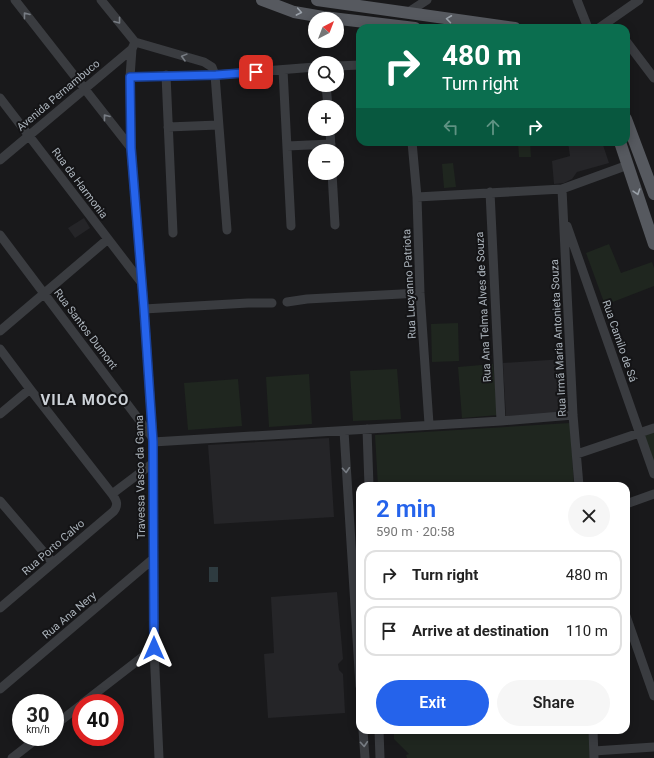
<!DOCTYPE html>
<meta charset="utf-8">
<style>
body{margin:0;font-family:Roboto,sans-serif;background:#f6f6f6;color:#222;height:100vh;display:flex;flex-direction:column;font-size:15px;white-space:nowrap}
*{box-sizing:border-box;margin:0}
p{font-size:13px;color:#767676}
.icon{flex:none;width:22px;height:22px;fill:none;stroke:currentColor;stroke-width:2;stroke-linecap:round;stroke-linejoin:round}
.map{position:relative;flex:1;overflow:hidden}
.side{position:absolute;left:356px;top:482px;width:274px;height:252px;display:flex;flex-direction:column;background:#fff;border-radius:12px;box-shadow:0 2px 10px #0003}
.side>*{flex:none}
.top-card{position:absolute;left:356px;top:24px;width:274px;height:122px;border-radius:12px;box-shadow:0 2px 10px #0003;background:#0b6e4f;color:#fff;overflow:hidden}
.needle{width:26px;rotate:42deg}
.controls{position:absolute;left:308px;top:12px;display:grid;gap:8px}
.controls a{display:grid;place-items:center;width:36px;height:36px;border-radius:50%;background:#fff;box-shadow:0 2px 10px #0003;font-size:20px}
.speed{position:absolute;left:12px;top:694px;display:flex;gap:8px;font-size:20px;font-weight:700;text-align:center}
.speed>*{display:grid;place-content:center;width:52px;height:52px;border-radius:50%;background:#fff;box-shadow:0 2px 10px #0003;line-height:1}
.speed small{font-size:10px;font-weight:400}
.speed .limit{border:6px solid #d22;background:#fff;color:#111}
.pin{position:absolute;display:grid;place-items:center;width:34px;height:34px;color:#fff;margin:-17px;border-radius:8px;box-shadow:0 2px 6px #0006}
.me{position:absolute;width:44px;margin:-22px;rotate:0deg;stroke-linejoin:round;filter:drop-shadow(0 0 3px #0008)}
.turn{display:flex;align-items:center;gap:14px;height:84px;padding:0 20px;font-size:18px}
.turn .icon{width:52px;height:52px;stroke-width:2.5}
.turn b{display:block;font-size:28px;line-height:34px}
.lanes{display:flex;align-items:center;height:38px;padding:0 20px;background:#0003;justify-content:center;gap:20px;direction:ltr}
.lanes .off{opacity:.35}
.round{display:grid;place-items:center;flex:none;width:42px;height:42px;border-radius:21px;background:#f6f6f6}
.head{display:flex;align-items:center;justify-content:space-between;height:68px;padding:0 20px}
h1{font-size:24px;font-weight:600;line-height:30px;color:#2563eb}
.primary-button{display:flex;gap:8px;margin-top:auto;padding:8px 20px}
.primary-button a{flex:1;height:46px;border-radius:24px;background:#2563eb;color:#fff;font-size:16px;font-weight:600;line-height:46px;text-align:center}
.primary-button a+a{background:#f6f6f6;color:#222}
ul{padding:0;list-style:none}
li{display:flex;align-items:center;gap:12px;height:50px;margin:0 8px 6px;padding:0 12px;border:2px solid #e0e0e0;border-radius:12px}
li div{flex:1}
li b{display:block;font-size:15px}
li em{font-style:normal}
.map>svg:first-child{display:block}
.built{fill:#252528}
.green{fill:#1f261f}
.water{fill:#2e3b40}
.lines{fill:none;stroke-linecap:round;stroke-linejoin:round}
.minor{stroke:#3a3c40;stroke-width:9}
.major{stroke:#56595f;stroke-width:12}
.oneway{stroke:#9aa1a9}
.oneway2{stroke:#787d84}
.route-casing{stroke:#184099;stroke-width:10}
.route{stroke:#2563eb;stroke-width:7}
.labels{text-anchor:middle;stroke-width:4;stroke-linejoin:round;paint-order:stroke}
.street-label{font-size:11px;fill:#abb3bb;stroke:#141416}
.district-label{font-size:15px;font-weight:bold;letter-spacing:1px;fill:#ccd1d7;stroke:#141416}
</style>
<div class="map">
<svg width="654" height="758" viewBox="0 0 654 758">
<rect width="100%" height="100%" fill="#19191b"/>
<!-- built -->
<path class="built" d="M568 142H602L609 163 577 172 572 179 564 183 554 184 552 161 570 156Z
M84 218 90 228 75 238 68 228Z
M564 359 567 413 506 417 503 363Z
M329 438 334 517 214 524 208 445Z
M337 592 343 659 338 664 339 670 343 674 345 713 268 718 264 654 274 653 271 597Z"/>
<!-- green -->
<path class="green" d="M518 142H530L531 157H519Z
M453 163 456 187 444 188 442 164Z
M609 244 621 273 652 262 654 268V286L605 305 586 253Z
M458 323 459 361 432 362 431 324Z
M493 364 498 415 462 418 458 367Z
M397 369 401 419 353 421 350 371Z
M309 374 312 424 269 427 266 377Z
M238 379 242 426 188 430 184 383Z
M570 423 574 486H378L375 435Z
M654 431V464L642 434Z
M394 730H589L591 758H407L406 755 409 754 394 739Z"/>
<!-- water -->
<path class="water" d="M209 567H218V582H209Z"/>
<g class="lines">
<!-- minor -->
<path class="minor" d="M15 0 131 148
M101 0 135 42
M577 0 588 28
M407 13 427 0
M599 28 639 0
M626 41 654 78
M135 42 132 49 130 77 131 148 144 309 153 442 154 648 159 758
M135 42 204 62 212 67 215 75 227 230
M337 66 360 65
M283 70 291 226
M166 75 173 233
M130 77 215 75 315 67
M326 85 328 107
M0 98 141 282
M168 127 218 125
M330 129 331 151
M412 142 417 197 420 293 429 424
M287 146 331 144
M0 160 132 49
M332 173 335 225
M562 189 573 415 579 486
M490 192 501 421
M417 197 562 189 628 165
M567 226 654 474
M0 235 152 437
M287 302 307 299 420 293
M144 309 248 303H272
M0 331 108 239
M0 349 30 389 112 494C116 500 119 504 114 511L0 608
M0 414 30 389
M367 429 369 486
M344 431 360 686
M153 442 501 421 573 415
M577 454 654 428
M112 494 153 463
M0 501 53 563
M626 504 654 494
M626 616 654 696
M0 689 153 559
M83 703 154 648
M55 725 81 705
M363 730 365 758
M379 730 380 758
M593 730 594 758
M594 751 654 747
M12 758 39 737"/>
<!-- major -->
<path class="major" d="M262 0 294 12 323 17 415 28
M317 0 515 28
M626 119 654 194
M620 142 654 244"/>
</g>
<!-- one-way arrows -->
<defs><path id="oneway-chevron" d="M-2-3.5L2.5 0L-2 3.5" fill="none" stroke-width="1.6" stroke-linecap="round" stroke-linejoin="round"/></defs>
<g class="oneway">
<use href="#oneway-chevron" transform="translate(299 12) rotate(11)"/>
<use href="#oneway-chevron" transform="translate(449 19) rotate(-172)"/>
<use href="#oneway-chevron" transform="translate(637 192) rotate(72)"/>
</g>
<g class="oneway2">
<use href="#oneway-chevron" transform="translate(26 15) rotate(-128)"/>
<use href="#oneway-chevron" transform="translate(118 21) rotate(52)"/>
<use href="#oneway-chevron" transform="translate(184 57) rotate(-165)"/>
<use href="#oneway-chevron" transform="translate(106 117) rotate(-128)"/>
<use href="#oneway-chevron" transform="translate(346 470) rotate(86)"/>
<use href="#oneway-chevron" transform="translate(364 744) rotate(86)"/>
</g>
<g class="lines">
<!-- route casing -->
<g class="route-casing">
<path id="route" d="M154 648 153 442 144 309 131 148 130 77 216 75 256 72"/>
</g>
<!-- route -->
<use href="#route" class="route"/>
</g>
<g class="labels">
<!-- street labels -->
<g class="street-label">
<text transform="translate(58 95) rotate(-40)" y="4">Avenida Pernambuco</text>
<text transform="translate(80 183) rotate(53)" y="4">Rua da Harmonia</text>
<text transform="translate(409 284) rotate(-93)" y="4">Rua Lucyanno Patriota</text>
<text transform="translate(483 307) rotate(-93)" y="4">Rua Ana Telma Alves de Souza</text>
<text transform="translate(86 329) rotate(53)" y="4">Rua Santos Dumont</text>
<text transform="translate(558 338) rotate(-93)" y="4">Rua Irmã Maria Antonieta Souza</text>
<text transform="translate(620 341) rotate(71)" y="4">Rua Camilo de Sá</text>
<text transform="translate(140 477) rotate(-91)" y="4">Travessa Vasco da Gama</text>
<text transform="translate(53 547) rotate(-41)" y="4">Rua Porto Calvo</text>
<text transform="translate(69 615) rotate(-40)" y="4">Rua Ana Nery</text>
</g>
<!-- district labels -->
<g class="district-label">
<text x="85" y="405">VILA MOCO</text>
</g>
</g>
</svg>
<div class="controls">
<a><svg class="needle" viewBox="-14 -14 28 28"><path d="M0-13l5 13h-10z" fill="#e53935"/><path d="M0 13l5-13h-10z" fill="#767676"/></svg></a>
<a><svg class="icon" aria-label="search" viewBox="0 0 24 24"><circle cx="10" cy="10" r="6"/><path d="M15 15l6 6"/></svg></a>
<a>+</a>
<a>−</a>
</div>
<div class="speed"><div>30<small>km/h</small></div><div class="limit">40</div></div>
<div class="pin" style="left:256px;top:72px;background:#d93025"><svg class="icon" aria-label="arrive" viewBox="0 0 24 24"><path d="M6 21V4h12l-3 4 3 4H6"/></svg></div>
<svg class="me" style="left:154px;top:648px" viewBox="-20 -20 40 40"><path d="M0-17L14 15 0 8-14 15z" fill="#2563eb" stroke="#fff" stroke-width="4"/></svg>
<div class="top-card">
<div class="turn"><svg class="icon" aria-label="right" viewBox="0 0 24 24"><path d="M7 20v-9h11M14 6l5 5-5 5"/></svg><div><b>480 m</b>Turn right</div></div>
<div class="lanes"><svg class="icon off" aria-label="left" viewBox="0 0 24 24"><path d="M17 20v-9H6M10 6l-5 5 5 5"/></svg><svg class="icon off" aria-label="ahead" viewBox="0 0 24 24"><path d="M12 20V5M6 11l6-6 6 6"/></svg><svg class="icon" aria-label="right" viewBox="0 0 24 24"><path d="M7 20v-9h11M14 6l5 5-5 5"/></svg></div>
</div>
<section class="side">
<div class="head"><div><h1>2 min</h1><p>590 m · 20:58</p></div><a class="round"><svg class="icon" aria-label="close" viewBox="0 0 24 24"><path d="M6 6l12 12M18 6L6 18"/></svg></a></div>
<ul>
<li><svg class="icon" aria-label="right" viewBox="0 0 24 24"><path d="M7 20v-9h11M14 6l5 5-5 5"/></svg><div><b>Turn right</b></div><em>480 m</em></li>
<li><svg class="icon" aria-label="arrive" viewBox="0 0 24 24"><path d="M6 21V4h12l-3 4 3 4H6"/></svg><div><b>Arrive at destination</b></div><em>110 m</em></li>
</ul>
<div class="primary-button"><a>Exit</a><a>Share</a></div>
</section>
</div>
